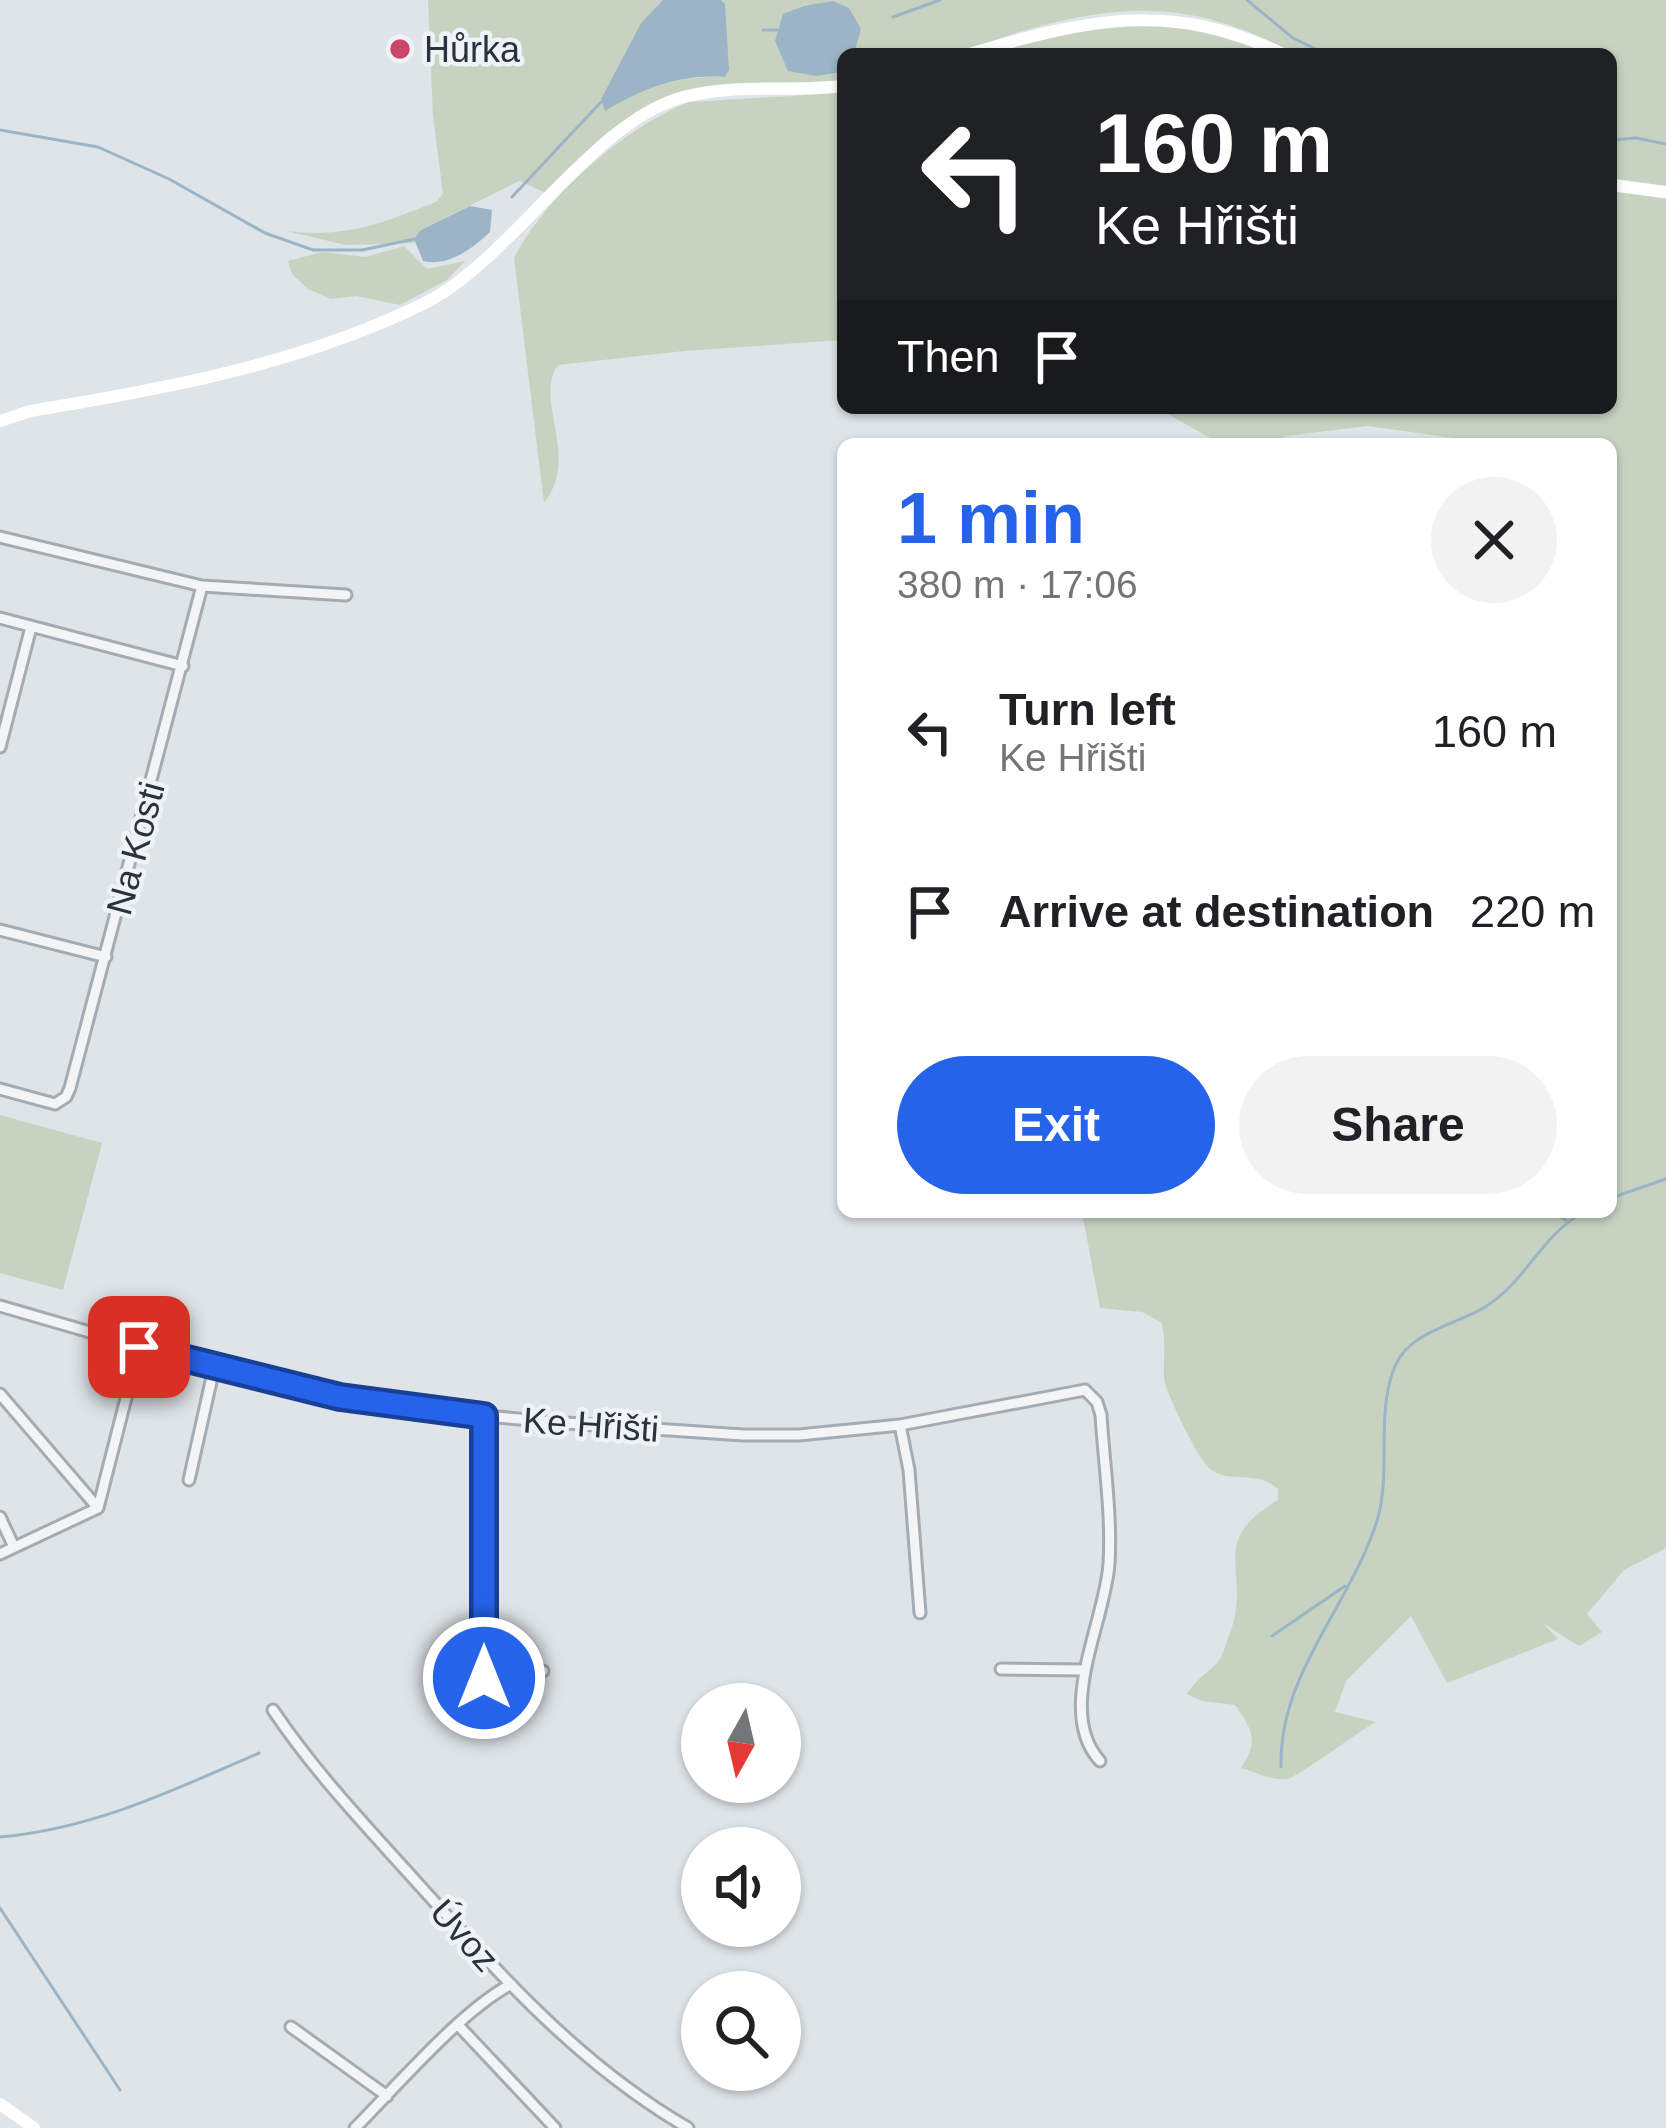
<!DOCTYPE html>
<meta charset="utf-8">
<style>
body{margin:0;font-family:Helvetica,sans-serif;background:#f2f2f2;color:#202124;height:100vh;display:flex;flex-direction:column;font-size:45px;white-space:nowrap}
*{box-sizing:border-box;margin:0}
p{font-size:39px;color:#757577}
.icon{flex:none;width:66px;height:66px;fill:none;stroke:currentColor;stroke-width:2;stroke-linecap:round;stroke-linejoin:round}
.map{position:relative;flex:1;overflow:hidden}
.drawer{position:absolute;left:837px;top:438px;width:780px;height:780px;display:flex;flex-direction:column;background:#fff;border-radius:18px;box-shadow:0 3px 9px #0004}
.drawer>*{flex:none}
.hud{position:absolute;left:837px;top:48px;width:780px;height:366px;border-radius:18px;box-shadow:0 3px 9px #0004;background:#202124;color:#fff;overflow:hidden}
.needle{width:78px;rotate:188deg}
.controls{position:absolute;left:681px;top:1683px;display:grid;gap:24px}
.controls a{display:grid;place-items:center;width:120px;height:120px;border-radius:50%;background:#fff;box-shadow:0 3px 9px #0004;font-size:60px}
.pin{position:absolute;display:grid;place-items:center;width:102px;height:102px;color:#fff;margin:-51px;border-radius:24px;box-shadow:0 6px 18px #0006}
.me{position:absolute;width:132px;margin:-66px;rotate:0deg;stroke-linejoin:round;filter:drop-shadow(0 0 9px #0008)}
.turn{display:flex;align-items:center;gap:42px;height:252px;padding:0 60px;font-size:54px}
.turn .icon{width:156px;height:156px;stroke-width:2.5}
.turn b{display:block;font-size:84px;line-height:102px}
.then{display:flex;align-items:center;height:114px;padding:0 60px;background:#0003;gap:24px;font-size:45px}
.round{display:grid;place-items:center;flex:none;width:126px;height:126px;border-radius:63px;background:#f2f2f2}
.head{display:flex;align-items:center;justify-content:space-between;height:204px;padding:0 60px}
h1{font-size:72px;font-weight:700;line-height:90px;color:#2563eb}
.action{display:flex;gap:24px;margin-top:auto;padding:24px 60px}
.action a{flex:1;height:138px;border-radius:72px;background:#2563eb;color:#fff;font-size:48px;font-weight:700;line-height:138px;text-align:center}
.action a+a{background:#f2f2f2;color:#202124}
ul{padding:0;list-style:none}
li{display:flex;align-items:center;gap:36px;height:180px;padding:0 60px}
li div{flex:1}
li b{display:block;font-size:45px}
li em{font-style:normal}
.map>svg:first-child{display:block}
.green{fill:#c7d2c1}
.water{fill:#9bb5c7}
.lines{fill:none;stroke-linecap:round;stroke-linejoin:round}
.stream{stroke:#9bb5c7;stroke-width:3}
.street-casing{stroke:#a5abb2;stroke-width:15}
.street{stroke:#f2f4f6;stroke-width:9}
.secondary{stroke:#fff;stroke-width:12}
.route-casing{stroke:#184099;stroke-width:30}
.route{stroke:#2563eb;stroke-width:21}
.poi-dot{fill:#c9486a;stroke:#eff2f6;stroke-width:4.5}
.labels{text-anchor:middle;stroke-width:9;stroke-linejoin:round;paint-order:stroke}
.poi-label{font-size:36px;fill:#29333f;stroke:#eff2f6;text-anchor:start}
.street-label{font-size:36px;fill:#29333f;stroke:#eff2f6}
</style>
<div class="map">
<svg width="1666" height="2128" viewBox="0 0 1666 2128">
<rect width="100%" height="100%" fill="#dfe4e8"/>
<!-- green -->
<path class="green" d="M428 0H663L641 23 601 99 605 111C648 85 675 76 725 77V5L721 0H1666V186L1611 178V54H1294C1197 0 1122 1 1016 33 993 40 969 51 945 54 916 58 883 54 854 54L861 29 817 76 843 72V80C792 86 737 77 686 90 629 103 587 154 546 193L519 181 421 230 415 243 346 245 286 231C347 238 380 224 436 202L443 194 433 116Z
M1149 14 1185 17 1272 54H992L1101 21Z
M843 93V340L684 351 558 365C533 400 581 456 544 503L514 258C546 196 624 128 689 102Z
M1611 191 1666 199V1548L1624 1570 1587 1614 1602 1632 1579 1646 1543 1623 1558 1639 1447 1683 1411 1616 1346 1681 1335 1712 1376 1722C1359 1731 1295 1779 1287 1779 1271 1781 1256 1772 1241 1768 1259 1741 1253 1731 1235 1705L1202 1701 1187 1694C1198 1676 1211 1672 1219 1660 1224 1653 1227 1641 1230 1633 1253 1570 1205 1543 1278 1500V1489C1254 1468 1230 1486 1209 1468 1199 1460 1164 1390 1164 1377 1163 1356 1167 1342 1161 1322L1142 1312 1100 1308 1082 1212H1611V444H1496L1368 426 1286 436 1270 444H1221L1157 408H1611Z
M404 246 427 269 465 261 447 280 400 305 356 296 331 299 308 289 292 274 288 261 322 252 366 257Z
M0 1115 102 1143 63 1290 0 1273Z"/>
<!-- water -->
<path class="water" d="M663 0H721L725 4 729 70 725 77C679 74 644 88 605 111L601 99 641 23Z
M833 1 849 8 861 29 854 54H843V72L817 76 788 71 775 41 783 14 804 6Z
M470 206 492 210 490 232C472 249 448 267 423 261L414 239 421 230Z"/>
<g class="lines">
<!-- stream -->
<path class="stream" d="M1247 0 1293 38 1326 54
M893 17 940 0
M763 30H779
M0 130 98 147 169 179 265 233 313 250H362L415 239
M1611 140 1636 138 1666 144
M512 197 601 102
M1611 1198 1666 1179
M1551 1212 1566 1220
M1272 1636 1345 1586
M1281 1767C1279 1673 1350 1606 1377 1521 1392 1472 1375 1414 1395 1366 1410 1331 1456 1325 1485 1307 1526 1282 1541 1235 1584 1212
M0 1837C93 1829 174 1790 259 1753
M0 1908 120 2090"/>
<!-- street casing -->
<g class="street-casing">
<path id="street" d="M0 537 202 586 346 595
M0 618 183 666
M0 747 31 627
M0 930 106 957
M0 1089 55 1104 66 1097 70 1088 202 586
M0 1306 214 1368 340 1397 402 1408 551 1422 743 1435H799L900 1425 1085 1390 1097 1402 1101 1415C1104 1464 1112 1515 1109 1564 1105 1622 1055 1712 1100 1761
M0 1394 98 1508
M484 1416V1678L543 1671
M900 1425 909 1470 920 1613
M189 1480 214 1368
M98 1508 139 1347
M0 1517 14 1547
M0 1554 98 1508
M1001 1669 1084 1670
M273 1710C316 1774 369 1829 421 1887 504 1979 580 2065 688 2128
M459 2026 555 2128
M291 2027 387 2096
M355 2128C396 2087 462 2010 510 1985"/>
</g>
<!-- street -->
<use href="#street" class="street"/>
<!-- secondary -->
<path class="secondary" d="M969 54C1087 19 1171 0 1283 54
M1611 185 1666 192
M0 421 30 411C165 389 301 364 425 303 514 258 594 117 688 96 738 84 792 92 843 86
M0 2104 34 2128"/>
</g>
<g class="lines">
<!-- route casing -->
<g class="route-casing">
<path id="route" d="M139 1347 340 1397 484 1416V1678"/>
</g>
<!-- route -->
<use href="#route" class="route"/>
</g>
<!-- markers -->
<circle class="poi-dot" cx="400" cy="49" r="12"/>
<g class="labels">
<!-- poi labels -->
<g class="poi-label">
<text x="424" y="62">Hůrka</text>
</g>
<!-- street labels -->
<g class="street-label">
<text transform="translate(135 848) rotate(-75)" y="13">Na Kosti</text>
<text transform="translate(591 1424) rotate(4)" y="13">Ke Hřišti</text>
<text transform="translate(465 1935) rotate(48)" y="13">Úvoz</text>
</g>
</g>
</svg>
<div class="controls">
<a><svg class="needle" viewBox="-14 -14 28 28"><path d="M0-13l5 13h-10z" fill="#e53935"/><path d="M0 13l5-13h-10z" fill="#757577"/></svg></a>
<a><svg class="icon" aria-label="sound" viewBox="0 0 24 24"><path d="M4 9h4l5-4v14l-5-4H4zM17 9q2 3 0 6"/></svg></a>
<a><svg class="icon" aria-label="search" viewBox="0 0 24 24"><circle cx="10" cy="10" r="6"/><path d="M15 15l6 6"/></svg></a>
</div>
<div class="pin" style="left:139px;top:1347px;background:#d93025"><svg class="icon" aria-label="arrive" viewBox="0 0 24 24"><path d="M6 21V4h12l-3 4 3 4H6"/></svg></div>
<svg class="me" style="left:484px;top:1678px" viewBox="-20 -20 40 40"><circle r="17" fill="#2563eb" stroke="#fff" stroke-width="3"/><path d="M0-11L8 9 0 5-8 9z" fill="#fff"/></svg>
<div class="hud">
<div class="turn"><svg class="icon" aria-label="left" viewBox="0 0 24 24"><path d="M17 20v-9H6M10 6l-5 5 5 5"/></svg><div><b>160 m</b>Ke Hřišti</div></div>
<div class="then">Then<svg class="icon" aria-label="arrive" viewBox="0 0 24 24"><path d="M6 21V4h12l-3 4 3 4H6"/></svg></div>
</div>
<section class="drawer">
<div class="head"><div><h1>1 min</h1><p>380 m · 17:06</p></div><a class="round"><svg class="icon" aria-label="close" viewBox="0 0 24 24"><path d="M6 6l12 12M18 6L6 18"/></svg></a></div>
<ul>
<li><svg class="icon" aria-label="left" viewBox="0 0 24 24"><path d="M17 20v-9H6M10 6l-5 5 5 5"/></svg><div><b>Turn left</b><p>Ke Hřišti</p></div><em>160 m</em></li>
<li><svg class="icon" aria-label="arrive" viewBox="0 0 24 24"><path d="M6 21V4h12l-3 4 3 4H6"/></svg><div><b>Arrive at destination</b></div><em>220 m</em></li>
</ul>
<div class="action"><a>Exit</a><a>Share</a></div>
</section>
</div>
